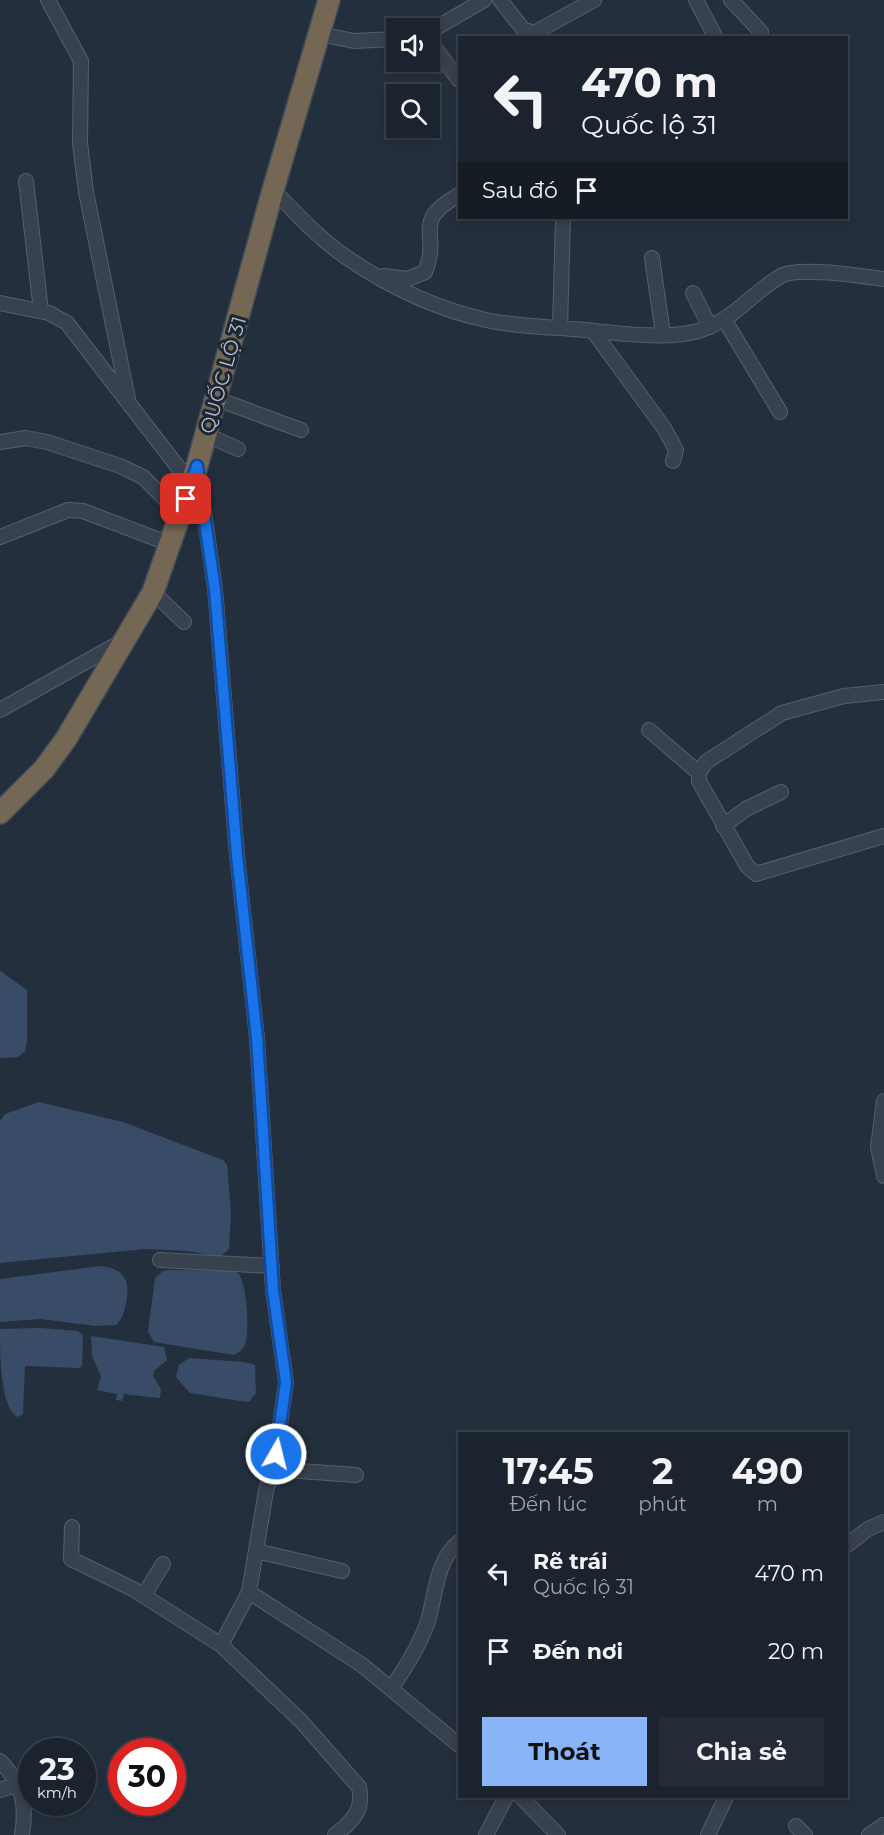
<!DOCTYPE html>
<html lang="vi">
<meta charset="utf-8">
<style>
body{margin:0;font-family:Montserrat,sans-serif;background:#242b36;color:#f1f3f6;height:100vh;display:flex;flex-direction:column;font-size:22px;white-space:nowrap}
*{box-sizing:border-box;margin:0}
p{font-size:20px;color:#a0a4aa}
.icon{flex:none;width:33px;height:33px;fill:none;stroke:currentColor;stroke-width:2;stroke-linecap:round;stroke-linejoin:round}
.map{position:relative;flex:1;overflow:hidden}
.sheet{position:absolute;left:458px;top:1432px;width:390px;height:366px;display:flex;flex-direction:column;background:#1b232e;border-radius:0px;box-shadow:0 3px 9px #0003,0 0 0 2px #39404a}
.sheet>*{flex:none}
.hud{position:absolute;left:458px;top:36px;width:390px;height:183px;border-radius:0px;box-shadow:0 3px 9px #0003,0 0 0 2px #39404a;background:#1b232e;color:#f1f3f6;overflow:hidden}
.fabs{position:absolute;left:386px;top:18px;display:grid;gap:12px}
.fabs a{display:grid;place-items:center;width:54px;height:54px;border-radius:0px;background:#1b232e;box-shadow:0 3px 9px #0003,0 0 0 2px #39404a;font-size:30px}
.speed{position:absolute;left:18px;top:1738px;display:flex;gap:12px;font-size:30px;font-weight:700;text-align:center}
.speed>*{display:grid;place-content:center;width:78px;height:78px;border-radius:50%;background:#1b232e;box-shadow:0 3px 9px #0003,0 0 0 2px #39404a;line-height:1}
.speed small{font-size:15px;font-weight:400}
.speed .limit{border:9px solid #d22;background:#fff;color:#111}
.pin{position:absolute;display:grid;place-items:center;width:51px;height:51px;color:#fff;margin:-26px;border-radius:12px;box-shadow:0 3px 9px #0006}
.me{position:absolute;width:66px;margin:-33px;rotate:8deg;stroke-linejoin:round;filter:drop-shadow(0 0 4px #0008)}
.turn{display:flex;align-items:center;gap:21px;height:126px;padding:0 24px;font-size:27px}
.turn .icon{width:78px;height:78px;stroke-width:2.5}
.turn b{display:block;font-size:42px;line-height:51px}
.then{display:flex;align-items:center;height:57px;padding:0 24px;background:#0003;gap:12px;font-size:22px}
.eta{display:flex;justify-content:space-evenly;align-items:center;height:102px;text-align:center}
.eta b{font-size:36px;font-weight:700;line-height:42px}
.action{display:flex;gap:12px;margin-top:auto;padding:12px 24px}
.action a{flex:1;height:69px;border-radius:0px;background:#8ab4f8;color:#111;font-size:24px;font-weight:700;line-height:69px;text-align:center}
.action a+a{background:#242b36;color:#f1f3f6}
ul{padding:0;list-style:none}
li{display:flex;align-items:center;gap:18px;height:78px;padding:0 24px}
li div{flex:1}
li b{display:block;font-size:22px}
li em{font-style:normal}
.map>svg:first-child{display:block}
.water{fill:#394c67}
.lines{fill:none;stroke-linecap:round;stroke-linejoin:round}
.minor-casing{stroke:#565f6c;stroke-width:16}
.highway-casing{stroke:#434c59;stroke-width:24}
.minor{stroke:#38414e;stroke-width:14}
.highway{stroke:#746855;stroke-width:21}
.route-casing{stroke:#114b97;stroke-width:15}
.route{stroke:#1a73e8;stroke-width:10}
.labels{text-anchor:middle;stroke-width:6;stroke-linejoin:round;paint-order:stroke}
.street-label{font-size:20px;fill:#b4bcc9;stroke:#1d2633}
</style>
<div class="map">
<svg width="884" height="1835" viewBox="0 0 884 1835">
<rect width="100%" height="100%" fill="#242f3e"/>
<!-- water -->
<path class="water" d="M0 971 27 990V1041L25 1051 18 1057 0 1058Z
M39 1102 123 1122 223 1160 227 1165 231 1212 229 1249 222 1255 216 1256 187 1251 145 1249 0 1263V1121L5 1114Z
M101 1266C124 1269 131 1280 126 1303 124 1312 123 1318 116 1325L96 1326 40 1319 0 1322V1279Z
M171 1270 234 1271 239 1274C247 1290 249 1323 246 1341 245 1348 240 1352 234 1355L154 1342 148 1332 155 1278 163 1271Z
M41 1328 78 1331 83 1335 82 1365 80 1368 25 1366 23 1414 18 1417C0 1409 0 1352 0 1329Z
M91 1336 164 1347 167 1360 154 1371 153 1376 161 1389 160 1398 124 1394 122 1401 116 1400 117 1394 97 1390 101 1376 92 1356Z
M189 1358 244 1362 255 1365 256 1393 250 1401 246 1402 190 1393 176 1377 179 1365Z"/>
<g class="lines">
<!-- minor casing -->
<g class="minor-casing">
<path id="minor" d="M48 0 81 61 80 143 86 192 129 404
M500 0 523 29 534 33 594 0
M696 0 716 38
M731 0 761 32
M429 32 484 0
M319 34 354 41 396 39
M429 40 459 80
M26 181 41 311
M273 190C296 213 319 239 346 257 388 286 437 309 486 320 518 327 553 327 585 330 617 333 667 340 698 331 736 319 751 293 781 276 799 266 861 276 884 279
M652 258 663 334
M383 276 408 279 425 272C442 233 409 223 459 195
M693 293 710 327
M0 303 49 313 67 323 191 484
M724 319 780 412
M560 328 563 218
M593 331 664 428 676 450 673 461
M217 399 301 430
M207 435 238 449
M0 442 26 438 47 442 120 466 143 477 180 514
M0 537 68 510 83 511 170 544
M153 592 184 622
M884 692 844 696 782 713 706 762 699 773V781L747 866 756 874 884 836
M0 710 121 642
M649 730 699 773
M723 826 746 809 781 792
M884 1101 878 1147 884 1176
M160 1260 272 1266
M272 1469 356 1475
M72 1527 71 1559 133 1589 221 1645 249 1592 266 1491 276 1454 286 1382 273 1290 257 1038 237 855 215 589 198 470
M846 1546 868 1529 884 1522
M256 1551 342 1571
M249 1592 362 1665 459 1745
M144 1595 163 1564
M221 1645 301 1721 359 1787C364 1810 353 1821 335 1835
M391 1689C405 1668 418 1648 427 1624 436 1597 435 1561 459 1542
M0 1761C23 1785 27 1803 22 1835
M0 1790 18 1784
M521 1797 558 1835
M796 1826 805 1835
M486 1835 506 1797
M708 1835 726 1797
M869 1835 884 1825"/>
</g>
<!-- highway casing -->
<g class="highway-casing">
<path id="highway" d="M0 813 44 769 66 739 153 592 197 466 273 190 329 0"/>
</g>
<!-- minor -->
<use href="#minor" class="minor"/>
<!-- highway -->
<use href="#highway" class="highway"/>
</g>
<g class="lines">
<!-- route casing -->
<g class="route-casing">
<path id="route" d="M186 499 197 466 215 590 237 855 257 1038 273 1290 286 1382 276 1454"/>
</g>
<!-- route -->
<use href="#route" class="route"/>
</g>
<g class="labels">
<!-- street labels -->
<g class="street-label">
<text transform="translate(223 375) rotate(-74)" y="7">QUỐC LỘ 31</text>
</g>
</g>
</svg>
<div class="fabs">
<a><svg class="icon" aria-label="sound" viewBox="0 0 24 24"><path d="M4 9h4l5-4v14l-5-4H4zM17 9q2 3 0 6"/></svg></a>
<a><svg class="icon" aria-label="search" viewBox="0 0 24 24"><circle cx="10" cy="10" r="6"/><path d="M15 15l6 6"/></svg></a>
</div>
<div class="speed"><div>23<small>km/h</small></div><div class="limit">30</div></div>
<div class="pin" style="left:186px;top:499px;background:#d93025"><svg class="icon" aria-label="arrive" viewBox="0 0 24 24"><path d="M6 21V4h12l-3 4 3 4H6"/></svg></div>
<svg class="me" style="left:276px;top:1454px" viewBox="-20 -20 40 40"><circle r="17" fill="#1a73e8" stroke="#fff" stroke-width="3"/><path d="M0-11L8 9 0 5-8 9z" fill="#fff"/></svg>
<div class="hud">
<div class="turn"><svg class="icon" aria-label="left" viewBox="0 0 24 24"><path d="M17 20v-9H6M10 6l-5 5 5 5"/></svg><div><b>470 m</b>Quốc lộ 31</div></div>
<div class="then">Sau đó<svg class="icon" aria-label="arrive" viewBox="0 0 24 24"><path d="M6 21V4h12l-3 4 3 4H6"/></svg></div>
</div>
<section class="sheet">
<div class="eta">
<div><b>17:45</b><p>Đến lúc</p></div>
<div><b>2</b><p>phút</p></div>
<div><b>490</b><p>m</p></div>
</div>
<ul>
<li><svg class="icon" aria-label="left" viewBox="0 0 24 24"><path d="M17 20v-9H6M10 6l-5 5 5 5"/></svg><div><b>Rẽ trái</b><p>Quốc lộ 31</p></div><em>470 m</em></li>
<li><svg class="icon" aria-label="arrive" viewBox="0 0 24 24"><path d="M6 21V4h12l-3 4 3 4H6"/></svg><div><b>Đến nơi</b></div><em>20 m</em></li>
</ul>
<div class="action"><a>Thoát</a><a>Chia sẻ</a></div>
</section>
</div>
